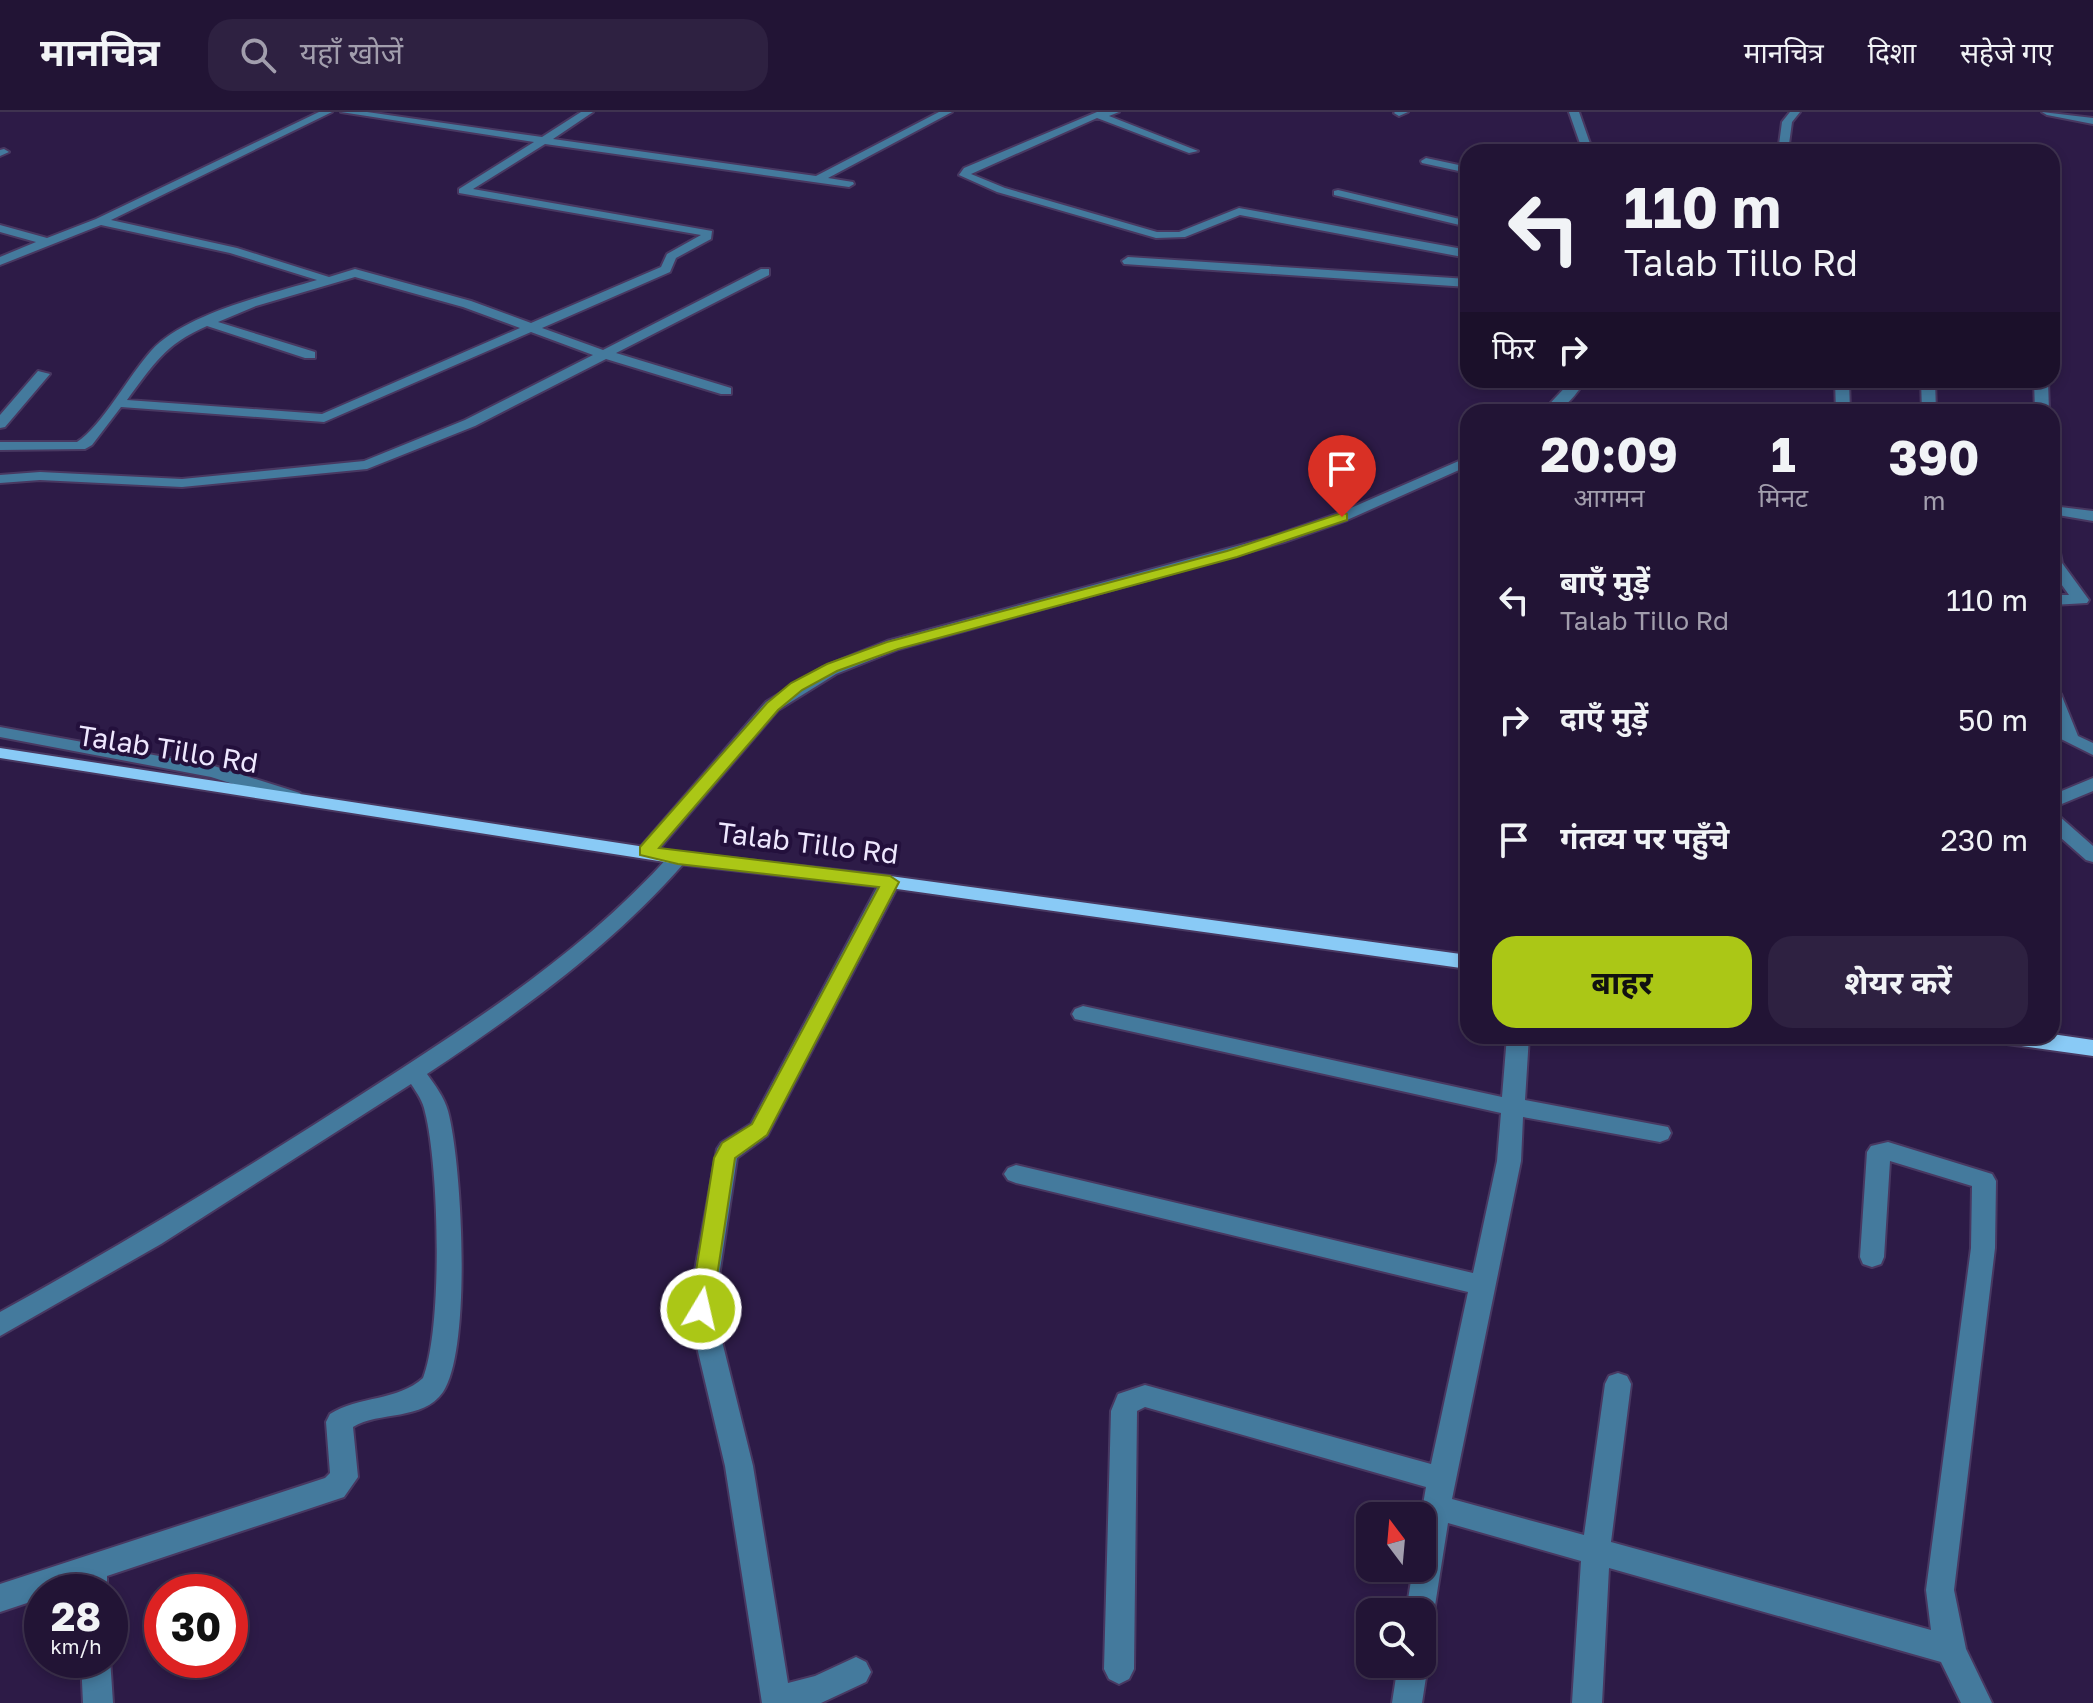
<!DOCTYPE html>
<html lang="hi">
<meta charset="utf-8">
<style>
body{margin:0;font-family:"Golos Text","Noto Sans Devanagari",sans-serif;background:#2e2141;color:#f1f3f6;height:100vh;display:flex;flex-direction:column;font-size:30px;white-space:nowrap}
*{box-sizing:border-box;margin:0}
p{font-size:26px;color:#a29ead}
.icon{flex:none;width:44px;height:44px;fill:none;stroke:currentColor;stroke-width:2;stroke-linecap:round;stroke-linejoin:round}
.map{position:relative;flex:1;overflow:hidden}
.side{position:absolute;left:1460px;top:292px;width:600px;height:640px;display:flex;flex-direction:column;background:#221435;border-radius:24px;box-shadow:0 4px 12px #0003,0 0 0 2px #3f3350}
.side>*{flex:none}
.top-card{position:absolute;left:1460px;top:32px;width:600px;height:244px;border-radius:24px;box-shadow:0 4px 12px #0003,0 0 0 2px #3f3350;background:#221435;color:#f1f3f6;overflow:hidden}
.needle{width:52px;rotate:344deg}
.tools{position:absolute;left:1356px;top:1390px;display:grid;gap:16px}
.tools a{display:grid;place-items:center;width:80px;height:80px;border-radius:16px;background:#221435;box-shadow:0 4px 12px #0003,0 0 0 2px #3f3350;font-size:40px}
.speed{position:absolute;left:24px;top:1462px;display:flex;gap:16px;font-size:40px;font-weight:700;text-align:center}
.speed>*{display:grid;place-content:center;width:104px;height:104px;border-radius:50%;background:#221435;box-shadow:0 4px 12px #0003,0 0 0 2px #3f3350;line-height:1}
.speed small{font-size:20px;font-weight:400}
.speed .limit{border:12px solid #d22;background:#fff;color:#111}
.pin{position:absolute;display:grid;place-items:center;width:68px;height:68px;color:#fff;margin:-82px -34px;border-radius:50% 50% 50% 0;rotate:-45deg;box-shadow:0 0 8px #0007}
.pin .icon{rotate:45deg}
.me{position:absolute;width:88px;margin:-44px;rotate:9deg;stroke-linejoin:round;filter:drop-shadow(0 0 6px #0008)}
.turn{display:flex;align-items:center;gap:28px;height:168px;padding:0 32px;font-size:36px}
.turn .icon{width:104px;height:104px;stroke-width:2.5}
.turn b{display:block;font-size:56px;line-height:68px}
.then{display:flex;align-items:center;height:76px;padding:0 32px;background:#0003;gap:16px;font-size:30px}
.eta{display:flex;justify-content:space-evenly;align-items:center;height:136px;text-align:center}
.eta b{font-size:48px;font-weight:700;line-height:56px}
.button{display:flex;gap:16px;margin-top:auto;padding:16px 32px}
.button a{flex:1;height:92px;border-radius:24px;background:#abc716;color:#111;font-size:32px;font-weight:700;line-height:92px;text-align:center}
.button a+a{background:#2e2141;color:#f1f3f6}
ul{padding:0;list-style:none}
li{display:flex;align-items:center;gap:24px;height:120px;padding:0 32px}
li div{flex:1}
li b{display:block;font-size:30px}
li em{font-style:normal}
header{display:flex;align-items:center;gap:48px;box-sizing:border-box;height:112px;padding:0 40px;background:#221435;border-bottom:2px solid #3f3350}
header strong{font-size:38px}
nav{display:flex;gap:44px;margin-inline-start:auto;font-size:28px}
.search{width:560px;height:72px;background:#2e2141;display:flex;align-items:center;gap:20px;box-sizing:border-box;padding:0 28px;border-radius:24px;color:#a29ead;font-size:30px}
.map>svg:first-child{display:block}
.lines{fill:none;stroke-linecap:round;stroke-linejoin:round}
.minor-casing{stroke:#483861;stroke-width:4}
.major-casing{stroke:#483861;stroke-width:4}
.minor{fill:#447a9d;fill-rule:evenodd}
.major{fill:#89caf6;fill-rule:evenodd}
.route{fill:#abc716;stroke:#6f810e;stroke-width:2}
.labels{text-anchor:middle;stroke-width:8;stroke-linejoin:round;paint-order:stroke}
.street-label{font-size:28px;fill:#eee7fe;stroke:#23103c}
</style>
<header>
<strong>मानचित्र</strong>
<div class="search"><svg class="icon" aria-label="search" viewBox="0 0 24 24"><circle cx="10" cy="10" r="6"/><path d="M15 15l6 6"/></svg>यहाँ खोजें</div>
<nav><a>मानचित्र</a><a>दिशा</a><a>सहेजे गए</a></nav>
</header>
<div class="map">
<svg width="2093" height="1591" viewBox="0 0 2093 1591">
<rect width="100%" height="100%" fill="#2d1b47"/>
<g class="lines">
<!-- minor casing -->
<g class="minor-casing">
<path id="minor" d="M319 0H332L111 108 237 136 329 165 355 157 471 189 531 211 661 155 667 142 701 123 459 81V77L534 30 341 0H367L542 25 581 0H593L553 27 816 64 939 0H952L828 66 853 70 854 72 849 75 545 32 473 77 712 119 711 127 676 146 670 160 542 216 603 238 761 157H769V163L616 241 731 276V282H721L606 247 475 314 367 357 182 375 40 368 0 371V363L40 360 182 367 364 349 465 308 593 243 531 220 324 310 121 295 92 333 85 337 0 338V330H77C101 315 130 262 151 239 184 202 267 183 317 168L230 141 101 113 0 153V145L36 130 0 120V113L47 126 96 107ZM355 165 463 195 520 216 322 302 127 288C153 253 165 232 207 214L305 246H315V240L218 210 256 194Z
M1097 0H1119L1109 4 1198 39 1189 41 1097 6 971 62 1005 76 1157 120H1179L1239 96 1468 138V146L1240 103 1185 125 1156 126 997 80 959 63 964 56Z
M1408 0 1399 4 1394 1 1395 0Z
M1569 0H1579L1593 40H1583Z
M1790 0H1800L1792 10 1789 32 1813 40H1778L1782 10Z
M2042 0 2093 6V12L2047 3Z
M0 38 4 37 9 40 0 44Z
M1426 46 1468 55V61L1422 51 1421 49Z
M1338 78 1468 109V115L1334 83V79Z
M1128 145 1468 167V175L1124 152 1122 149Z
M38 259 50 262 5 315 0 316V303Z
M1572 268H1586C1573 286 1565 300 1542 300Z
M1835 268H1849L1850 300H1836Z
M1921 268H1935L1936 300H1922Z
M2034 268H2048L2049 300H2035Z
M1468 345V354L1347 408 1284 430 899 537 836 562 778 598 654 743H640L637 739 766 590 823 555 887 529 1274 424 1337 402Z
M2052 394 2093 399V409L2052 402Z
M2052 436 2060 441 2062 451 2089 488 2087 491 2052 493V483H2069L2052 459Z
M2052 577 2061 582 2078 624 2093 631V643L2061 627 2052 604Z
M0 615 214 654 300 681 302 685 293 691 211 665 0 625Z
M2093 666V679L2052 696V683Z
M2052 702 2059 704 2093 734V750L2086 748 2052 718Z
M678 740 685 742 688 746 685 750C610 836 521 899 427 962 435 973 444 985 448 999 462 1051 472 1237 443 1280 423 1309 379 1299 353 1315L358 1365 344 1385 107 1464V1480H79L78 1474 59 1480H42V1486L0 1500V1472L325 1366 330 1361 326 1310 330 1302C358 1284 398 1289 423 1266 443 1215 439 1054 425 1000 423 989 417 981 411 972L161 1132 0 1224V1200C127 1130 251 1054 373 975 480 906 585 838 671 742Z
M890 764 900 770 767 1024 737 1046 714 1197 753 1354 788 1571 815 1564 856 1545 866 1550 871 1560 866 1570 821 1591H762L725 1354 688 1197 717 1037 721 1031 751 1012 880 770Z
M1083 894 1502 985 1507 924H1529L1525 988 1668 1015 1671 1021 1668 1027 1660 1030 1523 1005 1521 1049 1452 1387 1584 1423 1605 1272 1609 1264 1618 1261 1627 1264 1631 1272 1611 1430 1931 1518 1926 1478 1971 1136 1972 1074 1890 1049 1884 1145 1881 1152 1872 1155 1863 1152 1860 1145 1867 1040 1871 1034 1888 1030 1992 1062 1996 1069 1995 1136 1954 1478 1966 1537 1992 1591H1961L1941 1550 1609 1456 1602 1591H1572L1581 1449 1448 1411 1434 1500 1430 1510 1422 1513V1500H1406L1413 1456H1422L1421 1404 1426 1375 1145 1295 1137 1299 1134 1557 1129 1567 1119 1572 1109 1567 1104 1557 1111 1299 1118 1282 1145 1273 1431 1352 1468 1180 1016 1071 1008 1068 1004 1062 1008 1056 1016 1053 1473 1161 1497 1049 1501 1001 1075 907 1072 902 1075 897Z
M1422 1541 1428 1552 1422 1591H1392L1398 1552H1422Z
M110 1546 113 1591H83L81 1548Z"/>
</g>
<!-- major casing -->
<g class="major-casing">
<path id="major" d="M0 636 678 740 890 764 1468 843V857L890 776 678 752 0 646Z
M2052 922 2093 928V944L2007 932 1999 930 1996 924Z"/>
</g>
<!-- minor -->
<use href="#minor" class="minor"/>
<!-- major -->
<use href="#major" class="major"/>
</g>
<!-- route -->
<path class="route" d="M1342 401 1347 402V408L1237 445 898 537 837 559 802 578 778 598 659 736 890 764 899 770 767 1023 735 1046 712 1197 709 1204 701 1206 693 1204 690 1197 714 1046 722 1031 752 1012 879 775 678 752 640 743V735L767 591 791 571 827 552 887 530 1227 439Z"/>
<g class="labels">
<!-- street labels -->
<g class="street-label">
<text transform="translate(168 637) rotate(9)" y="10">Talab Tillo Rd</text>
<text transform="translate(808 731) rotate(7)" y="10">Talab Tillo Rd</text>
</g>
</g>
</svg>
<div class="tools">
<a><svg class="needle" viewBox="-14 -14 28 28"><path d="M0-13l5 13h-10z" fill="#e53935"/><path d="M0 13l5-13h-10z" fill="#a29ead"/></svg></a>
<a><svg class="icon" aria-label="search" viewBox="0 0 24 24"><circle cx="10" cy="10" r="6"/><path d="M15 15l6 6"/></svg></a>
</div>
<div class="speed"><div>28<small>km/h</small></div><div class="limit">30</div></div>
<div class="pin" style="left:1342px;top:405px;background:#d93025"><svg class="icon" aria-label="arrive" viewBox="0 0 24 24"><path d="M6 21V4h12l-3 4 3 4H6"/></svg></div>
<svg class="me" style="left:701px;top:1197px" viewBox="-20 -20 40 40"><circle r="17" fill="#abc716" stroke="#fff" stroke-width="3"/><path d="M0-11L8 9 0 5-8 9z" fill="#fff"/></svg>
<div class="top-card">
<div class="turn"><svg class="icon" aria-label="left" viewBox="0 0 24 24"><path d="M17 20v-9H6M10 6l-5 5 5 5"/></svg><div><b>110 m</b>Talab Tillo Rd</div></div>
<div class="then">फिर<svg class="icon" aria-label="right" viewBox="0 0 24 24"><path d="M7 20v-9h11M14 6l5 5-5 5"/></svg></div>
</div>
<section class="side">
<div class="eta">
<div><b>20:09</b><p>आगमन</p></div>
<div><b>1</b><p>मिनट</p></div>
<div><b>390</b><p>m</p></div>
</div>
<ul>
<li><svg class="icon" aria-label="left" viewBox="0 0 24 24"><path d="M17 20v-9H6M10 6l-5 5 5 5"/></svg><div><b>बाएँ मुड़ें</b><p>Talab Tillo Rd</p></div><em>110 m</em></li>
<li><svg class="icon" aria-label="right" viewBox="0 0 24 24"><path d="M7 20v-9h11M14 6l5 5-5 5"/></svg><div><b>दाएँ मुड़ें</b></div><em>50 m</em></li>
<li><svg class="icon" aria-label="arrive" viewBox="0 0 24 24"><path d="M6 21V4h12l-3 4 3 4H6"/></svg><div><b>गंतव्य पर पहुँचे</b></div><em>230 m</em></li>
</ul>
<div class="button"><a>बाहर</a><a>शेयर करें</a></div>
</section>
</div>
